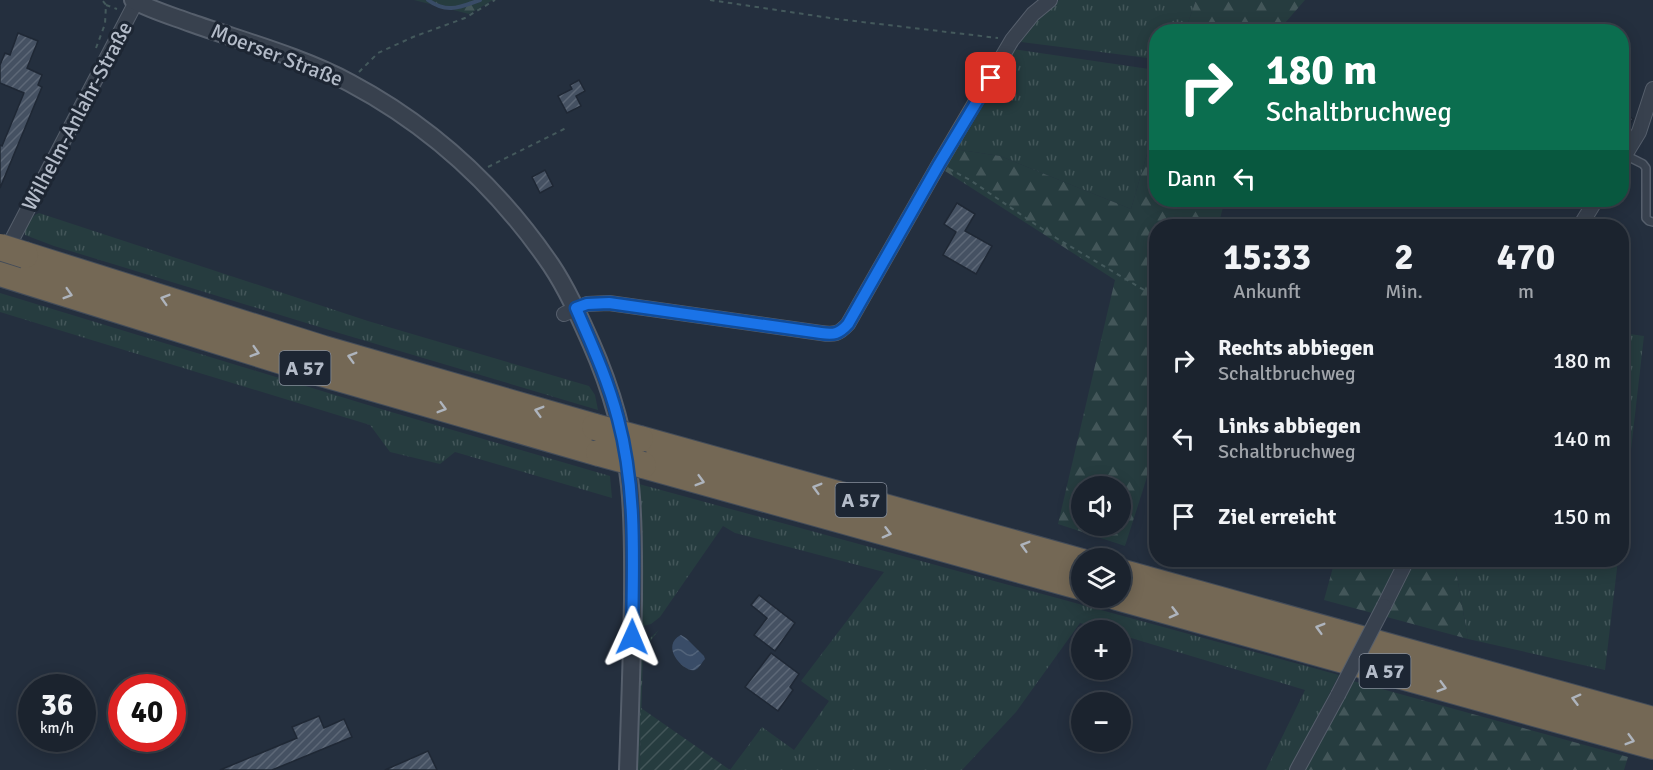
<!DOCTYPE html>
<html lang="de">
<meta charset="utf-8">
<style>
body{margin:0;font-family:Signika,sans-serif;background:#242b36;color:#f1f3f6;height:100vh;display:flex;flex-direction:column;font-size:22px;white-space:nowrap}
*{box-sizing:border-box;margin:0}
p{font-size:20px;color:#a0a4aa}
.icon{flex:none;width:33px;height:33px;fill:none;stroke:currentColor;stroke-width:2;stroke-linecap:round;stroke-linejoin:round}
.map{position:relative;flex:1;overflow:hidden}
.drawer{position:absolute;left:1149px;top:219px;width:480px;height:348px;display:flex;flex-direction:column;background:#1b232e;border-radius:24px;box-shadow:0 3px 15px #0003,0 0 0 2px #39404a}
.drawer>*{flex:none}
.hud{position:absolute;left:1149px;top:24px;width:480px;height:183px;border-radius:24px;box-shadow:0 3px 15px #0003,0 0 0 2px #39404a;background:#0b6e4f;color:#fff;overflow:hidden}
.buttons{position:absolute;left:1071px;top:476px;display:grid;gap:12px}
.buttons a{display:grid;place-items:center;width:60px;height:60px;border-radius:50%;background:#1b232e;box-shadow:0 3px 15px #0003,0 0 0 2px #39404a;font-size:30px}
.speed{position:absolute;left:18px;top:674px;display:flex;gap:12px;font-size:30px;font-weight:700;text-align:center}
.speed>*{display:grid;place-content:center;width:78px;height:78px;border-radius:50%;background:#1b232e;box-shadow:0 3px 15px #0003,0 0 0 2px #39404a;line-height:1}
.speed small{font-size:15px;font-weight:400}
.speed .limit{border:9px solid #d22;background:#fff;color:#111}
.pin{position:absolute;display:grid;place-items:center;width:51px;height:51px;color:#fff;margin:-26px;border-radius:12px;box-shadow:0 3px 9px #0006}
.me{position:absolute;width:66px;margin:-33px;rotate:1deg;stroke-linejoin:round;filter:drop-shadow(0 0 4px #0008)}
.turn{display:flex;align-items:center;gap:21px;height:126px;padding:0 18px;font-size:27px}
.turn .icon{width:78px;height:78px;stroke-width:2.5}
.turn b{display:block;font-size:42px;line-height:51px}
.then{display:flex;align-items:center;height:57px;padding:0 18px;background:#0003;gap:12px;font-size:22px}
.eta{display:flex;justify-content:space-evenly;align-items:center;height:102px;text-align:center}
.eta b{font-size:36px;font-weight:700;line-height:42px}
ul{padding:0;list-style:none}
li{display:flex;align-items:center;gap:18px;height:78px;padding:0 18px}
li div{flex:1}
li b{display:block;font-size:22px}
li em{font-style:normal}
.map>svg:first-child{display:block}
.grass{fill:url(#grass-tufts)}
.forest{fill:url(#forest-firs);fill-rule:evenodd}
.garden{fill:url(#garden-furrows)}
.water{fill:url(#water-waves)}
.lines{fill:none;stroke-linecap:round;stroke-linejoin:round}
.stream{stroke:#394c67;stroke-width:4}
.building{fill:url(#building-hatch);stroke:#1f2835;stroke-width:1.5}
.service-casing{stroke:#565f6c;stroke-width:10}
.minor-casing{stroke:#565f6c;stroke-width:16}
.tertiary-casing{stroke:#565f6c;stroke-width:20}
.motorway-casing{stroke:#434c59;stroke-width:28}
.path{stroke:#44595c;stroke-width:2;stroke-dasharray:4.5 4.5;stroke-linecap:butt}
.service{stroke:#38414e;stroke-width:7}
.minor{stroke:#38414e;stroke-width:14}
.tertiary{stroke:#38414e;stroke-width:16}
.motorway{stroke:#746855;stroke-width:26}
.minor-bridge-casing{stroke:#565f6c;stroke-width:16;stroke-linecap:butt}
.motorway-bridge-casing{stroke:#434c59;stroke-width:28;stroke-linecap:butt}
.minor-bridge{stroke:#38414e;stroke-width:14}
.motorway-bridge{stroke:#746855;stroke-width:26}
.oneway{stroke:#aeb4bd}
.route-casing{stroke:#114b97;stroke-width:15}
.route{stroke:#1a73e8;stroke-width:10}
.labels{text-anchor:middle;stroke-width:6;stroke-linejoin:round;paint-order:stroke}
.shield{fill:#1d2633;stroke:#878f9c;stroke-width:1.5}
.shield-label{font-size:20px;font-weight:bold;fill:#b4bcc9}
.street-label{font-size:21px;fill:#b4bcc9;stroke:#1d2633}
</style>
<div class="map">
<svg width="1653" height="770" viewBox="0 0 1653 770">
<defs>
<pattern id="grass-tufts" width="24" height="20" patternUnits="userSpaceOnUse" patternTransform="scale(1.5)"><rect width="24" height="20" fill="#263c3f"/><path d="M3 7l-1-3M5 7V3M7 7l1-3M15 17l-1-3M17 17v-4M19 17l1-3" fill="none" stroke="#435659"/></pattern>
<pattern id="forest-firs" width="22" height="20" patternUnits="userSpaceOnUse" patternTransform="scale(1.5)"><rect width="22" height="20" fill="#263c3f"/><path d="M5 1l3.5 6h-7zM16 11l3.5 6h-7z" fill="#435659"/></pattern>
<pattern id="garden-furrows" width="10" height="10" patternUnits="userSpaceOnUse" patternTransform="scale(1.5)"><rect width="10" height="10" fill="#263c3f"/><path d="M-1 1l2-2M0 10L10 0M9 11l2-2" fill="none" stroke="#435659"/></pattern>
<pattern id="water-waves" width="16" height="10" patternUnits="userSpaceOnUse" patternTransform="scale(1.5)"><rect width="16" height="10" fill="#394c67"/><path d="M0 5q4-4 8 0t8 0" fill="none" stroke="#53647b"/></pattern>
<pattern id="building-hatch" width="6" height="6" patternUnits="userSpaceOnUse" patternTransform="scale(1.5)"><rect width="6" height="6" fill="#455162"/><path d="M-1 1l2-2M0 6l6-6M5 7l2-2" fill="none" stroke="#5d6877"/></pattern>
</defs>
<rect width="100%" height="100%" fill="#242f3e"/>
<!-- grass -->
<path class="grass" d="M1059 0H1196L1185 31 1156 32V59L1021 42 1034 22Z
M1012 49 1156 70V123L1131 209 1000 156 954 149Z
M39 213 368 321 589 386 595 395 598 410 339 333 54 246 25 235C24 226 31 216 39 213Z
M0 293 381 409 610 476 612 498 455 452 440 464 390 452 370 425 0 312Z
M1622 333 1644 336 1622 528Z
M639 484 1339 675 1290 770H1266L1305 690 1121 635 1120 630H1103L1080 623 1016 712 962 770H730L762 727 794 750 829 701 801 681 884 572 735 533 723 526 660 617 651 624 643 626 641 622 643 546Z
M1454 560H1618L1605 670 1468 639Z
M659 630 643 650 640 770H636L639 648Z"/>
<!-- forest -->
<path class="forest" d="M414 0H493L469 14Z
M1196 0H1305L1278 31H1185Z
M1156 123V200H1225L1218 226H1156V449L1125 546 1058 524 1115 280 945 171 954 149 1000 156 1131 209ZM1082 486H1120V525H1082Z
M1335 560H1454L1468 639 1324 600Z
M1353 681 1628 757 1624 770H1305Z"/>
<!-- garden -->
<path class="garden" d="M641 708 730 770H640Z"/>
<!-- water -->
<path class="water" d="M681 635 686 638 704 656 705 659C702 662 699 669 695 670 684 673 659 646 681 635Z"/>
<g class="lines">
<!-- stream -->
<path class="stream" d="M428 0C447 14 460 7 480 0"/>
</g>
<!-- building -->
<path class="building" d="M18 33 38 41 27 68 42 75 38 85 42 87 0 188V145L2 146 24 93 0 83V65L5 53 10 55Z
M579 80 585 91 576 96 581 106 567 113 558 96 572 89 570 85Z
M1622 111 1633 119 1622 136Z
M545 170 553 186 540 193 532 177Z
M957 203 975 214 965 231 992 246 976 274 943 255 956 232 944 224Z
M759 595 795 623 775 651 754 635 767 618 751 605Z
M771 653 799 674 790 687 793 690 778 711 745 687Z
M319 716 324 728 344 719 352 737 272 770H220L297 738 292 727Z
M428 751 437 770H385Z"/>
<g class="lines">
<!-- service casing -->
<g class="service-casing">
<path id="service" d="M1625 155 1643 164 1646 168V218L1649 221 1653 222"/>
</g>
<!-- minor casing -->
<g class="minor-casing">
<path id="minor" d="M1622 160 1639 132 1653 89
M1580 226 1596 200
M5 253 136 2
M564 314 587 304 609 303 821 333C834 335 839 334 848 324L939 164 1012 40 1033 14 1050 0
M1384 606 1407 560
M1297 770 1338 695"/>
</g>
<!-- tertiary casing -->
<g class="tertiary-casing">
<path id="tertiary" d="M133 0C151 10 172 16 191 23 242 41 302 57 350 83 431 126 499 189 551 265 567 289 579 316 591 343 611 388 625 437 630 486 634 524 633 562 633 600 632 657 630 713 628 770"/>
</g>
<!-- motorway casing -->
<g class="motorway-casing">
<path id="motorway" d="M25 255 324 349 595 427
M0 273 314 371 599 453
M640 439 1082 562
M643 465 1082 587
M1120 572 1653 720
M1117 597 1653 746"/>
</g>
<!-- path -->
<path class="path" d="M710 0 837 19 998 38
M106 5 117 9
M96 48 105 24 106 5 102 0
M359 72 378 53 413 37 465 18 495 0
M488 167 566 128
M949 169 970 180 1051 235 1156 297"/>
<!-- service -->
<use href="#service" class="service"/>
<!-- minor -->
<use href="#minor" class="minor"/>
<!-- tertiary -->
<use href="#tertiary" class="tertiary"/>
<!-- motorway -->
<use href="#motorway" class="motorway"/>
<!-- minor-bridge casing -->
<g class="minor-bridge-casing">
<path id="minor-bridge" d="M1338 695 1384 606"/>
</g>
<!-- motorway-bridge casing -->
<g class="motorway-bridge-casing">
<path id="motorway-bridge" d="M0 247 25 255
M595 427 640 439
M599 453 643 465"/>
</g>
<!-- minor-bridge -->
<use href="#minor-bridge" class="minor-bridge"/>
<!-- motorway-bridge -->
<use href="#motorway-bridge" class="motorway-bridge"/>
</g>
<!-- one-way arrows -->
<defs><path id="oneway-chevron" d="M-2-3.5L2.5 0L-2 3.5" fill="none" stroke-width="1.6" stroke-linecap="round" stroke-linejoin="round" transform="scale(1.5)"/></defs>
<g class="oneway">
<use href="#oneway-chevron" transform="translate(68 294) rotate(17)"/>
<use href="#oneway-chevron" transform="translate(165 299) rotate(-163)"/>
<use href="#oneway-chevron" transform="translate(255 352) rotate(17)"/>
<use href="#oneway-chevron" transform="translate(352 357) rotate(-164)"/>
<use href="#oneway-chevron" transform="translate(442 408) rotate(16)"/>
<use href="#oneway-chevron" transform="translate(539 411) rotate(-164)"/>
<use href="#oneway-chevron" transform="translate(700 481) rotate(16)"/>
<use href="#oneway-chevron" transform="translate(817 488) rotate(-164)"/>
<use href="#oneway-chevron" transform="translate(887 533) rotate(15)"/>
<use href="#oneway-chevron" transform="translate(1025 546) rotate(-164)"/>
<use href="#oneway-chevron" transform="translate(1174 613) rotate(15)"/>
<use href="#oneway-chevron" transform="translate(1320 628) rotate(-164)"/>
<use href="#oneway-chevron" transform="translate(1442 687) rotate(16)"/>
<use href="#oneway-chevron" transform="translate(1576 699) rotate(-165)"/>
<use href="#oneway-chevron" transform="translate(1630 740) rotate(16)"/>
</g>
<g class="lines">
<!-- route casing -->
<g class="route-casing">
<path id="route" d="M632 637C633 564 637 490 618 419 608 380 592 345 576 308L587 304 609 303 821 333C834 335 839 334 848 324L939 164 991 78"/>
</g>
<!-- route -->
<use href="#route" class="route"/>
</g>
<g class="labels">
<!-- shield labels -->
<g class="shield">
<rect x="279.5" y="351" width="51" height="34" rx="4.5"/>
<rect x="835.5" y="483" width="51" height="34" rx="4.5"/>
<rect x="1359.5" y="654" width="51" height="34" rx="4.5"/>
</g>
<g class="shield-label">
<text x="305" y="375">A 57</text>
<text x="861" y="507">A 57</text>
<text x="1385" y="678">A 57</text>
</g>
<!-- street labels -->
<g class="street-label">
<text transform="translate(277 55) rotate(21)" y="7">Moerser Straße</text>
<text transform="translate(77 116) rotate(-62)" y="7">Wilhelm-Anlahr-Straße</text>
</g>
</g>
</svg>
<div class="buttons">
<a><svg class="icon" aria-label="sound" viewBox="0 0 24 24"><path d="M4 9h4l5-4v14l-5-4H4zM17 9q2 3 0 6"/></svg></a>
<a><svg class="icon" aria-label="layers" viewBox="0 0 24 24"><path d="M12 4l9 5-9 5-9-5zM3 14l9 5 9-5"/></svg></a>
<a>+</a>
<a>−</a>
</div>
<div class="speed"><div>36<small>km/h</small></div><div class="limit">40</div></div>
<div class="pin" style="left:991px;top:78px;background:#d93025"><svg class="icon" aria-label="arrive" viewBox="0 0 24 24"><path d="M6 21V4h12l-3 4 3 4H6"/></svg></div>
<svg class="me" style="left:632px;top:637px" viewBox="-20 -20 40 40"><path d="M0-17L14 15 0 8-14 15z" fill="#1a73e8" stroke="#fff" stroke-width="4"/></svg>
<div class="hud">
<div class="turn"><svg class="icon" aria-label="right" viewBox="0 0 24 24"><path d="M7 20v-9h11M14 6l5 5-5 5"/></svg><div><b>180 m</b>Schaltbruchweg</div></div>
<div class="then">Dann<svg class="icon" aria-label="left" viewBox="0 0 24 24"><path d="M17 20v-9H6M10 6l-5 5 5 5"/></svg></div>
</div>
<section class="drawer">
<div class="eta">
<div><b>15:33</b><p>Ankunft</p></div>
<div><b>2</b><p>Min.</p></div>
<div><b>470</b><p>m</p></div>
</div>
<ul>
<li><svg class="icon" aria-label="right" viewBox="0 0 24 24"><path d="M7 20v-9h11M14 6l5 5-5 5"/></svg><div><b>Rechts abbiegen</b><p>Schaltbruchweg</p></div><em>180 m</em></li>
<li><svg class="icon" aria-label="left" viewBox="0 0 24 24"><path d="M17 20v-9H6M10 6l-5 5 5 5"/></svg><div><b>Links abbiegen</b><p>Schaltbruchweg</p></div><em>140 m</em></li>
<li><svg class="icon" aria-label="arrive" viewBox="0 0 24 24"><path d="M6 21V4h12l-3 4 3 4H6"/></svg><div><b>Ziel erreicht</b></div><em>150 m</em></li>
</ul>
</section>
</div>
